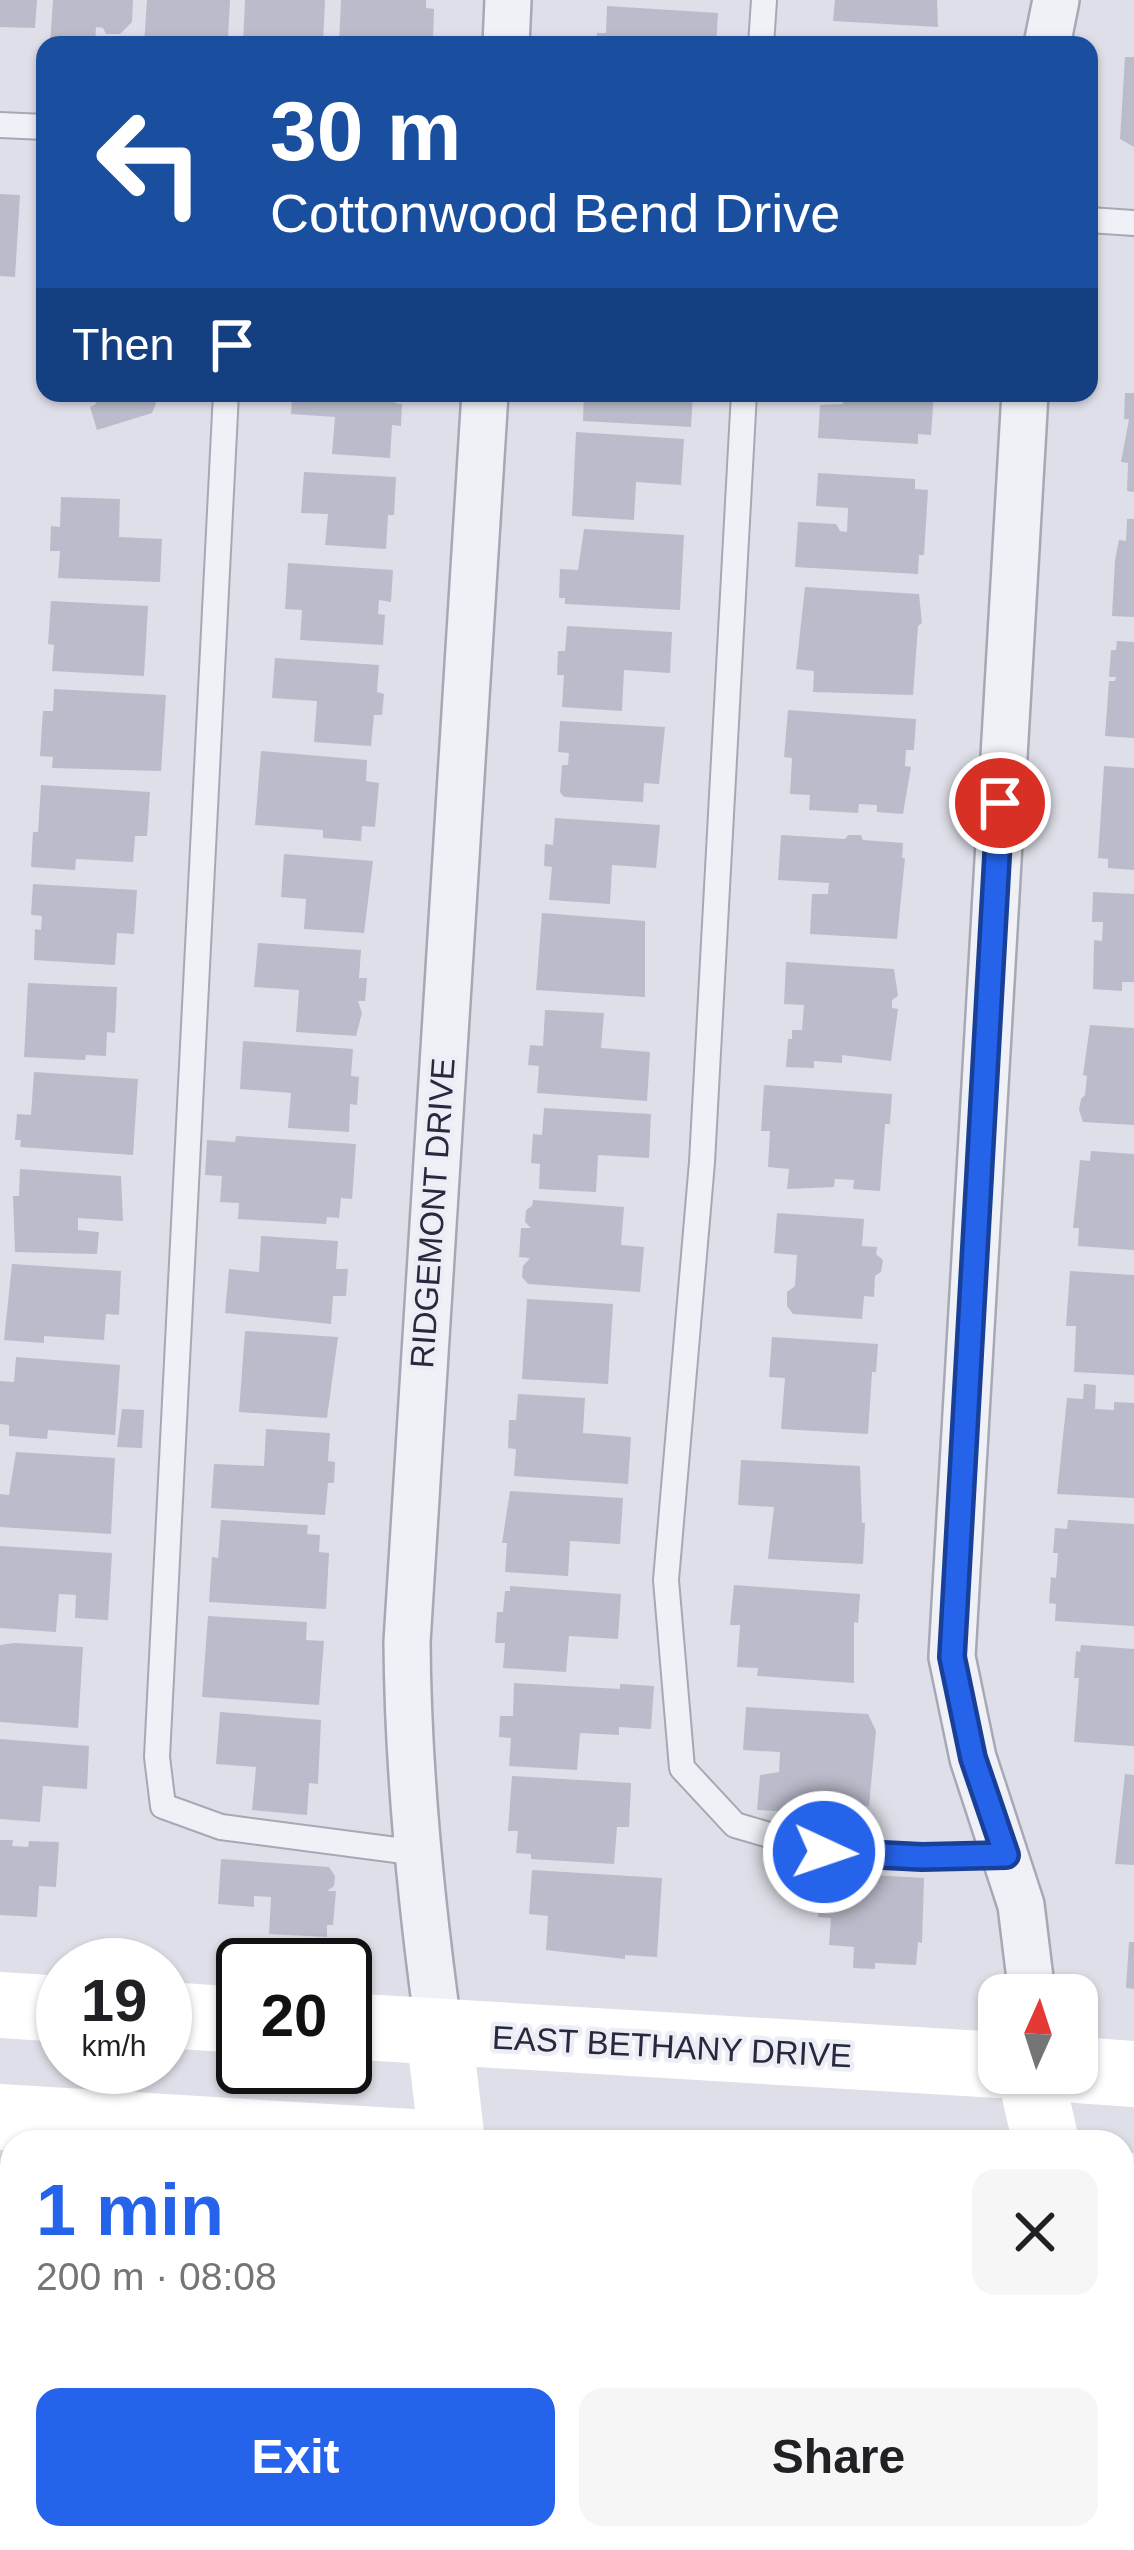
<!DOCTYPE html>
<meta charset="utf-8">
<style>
body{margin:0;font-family:Arial,sans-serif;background:#f6f6f6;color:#202124;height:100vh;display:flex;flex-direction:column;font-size:45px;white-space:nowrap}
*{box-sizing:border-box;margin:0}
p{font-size:39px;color:#757577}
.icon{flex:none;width:66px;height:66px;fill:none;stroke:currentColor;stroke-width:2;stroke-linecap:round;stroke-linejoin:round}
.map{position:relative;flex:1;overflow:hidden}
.side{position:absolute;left:0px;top:2130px;width:1134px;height:420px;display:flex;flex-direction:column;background:#fff;border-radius:36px 36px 0 0;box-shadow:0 3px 9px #0004}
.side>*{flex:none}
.banner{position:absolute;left:36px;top:36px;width:1062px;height:366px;border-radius:24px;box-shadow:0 3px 9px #0004;background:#1a4fa0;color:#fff;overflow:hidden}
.needle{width:78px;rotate:3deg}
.tools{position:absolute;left:978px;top:1974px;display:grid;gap:24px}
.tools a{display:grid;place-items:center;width:120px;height:120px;border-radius:24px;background:#fff;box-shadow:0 3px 9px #0004;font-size:60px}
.speed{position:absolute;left:36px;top:1938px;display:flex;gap:24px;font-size:60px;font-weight:700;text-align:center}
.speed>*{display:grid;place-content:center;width:156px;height:156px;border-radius:50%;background:#fff;box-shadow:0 3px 9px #0004;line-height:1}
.speed small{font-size:30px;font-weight:400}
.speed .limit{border:6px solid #111;border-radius:18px;background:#fff;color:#111}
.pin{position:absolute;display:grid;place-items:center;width:102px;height:102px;color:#fff;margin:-51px;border:6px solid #fff;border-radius:50%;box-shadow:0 3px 12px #0007}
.me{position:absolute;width:132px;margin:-66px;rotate:93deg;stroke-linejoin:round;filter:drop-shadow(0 0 9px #0008)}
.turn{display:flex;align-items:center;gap:42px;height:252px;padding:0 36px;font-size:54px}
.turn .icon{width:156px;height:156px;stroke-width:2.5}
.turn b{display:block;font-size:84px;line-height:102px}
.then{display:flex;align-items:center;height:114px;padding:0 36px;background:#0003;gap:24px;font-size:45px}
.round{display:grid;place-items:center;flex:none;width:126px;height:126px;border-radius:24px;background:#f6f6f6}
.headline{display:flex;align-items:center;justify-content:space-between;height:204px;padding:0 36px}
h1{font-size:72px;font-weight:700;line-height:90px;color:#2563eb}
.action{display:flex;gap:24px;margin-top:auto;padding:24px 36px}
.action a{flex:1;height:138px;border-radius:24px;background:#2563eb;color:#fff;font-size:48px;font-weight:700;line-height:138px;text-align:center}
.action a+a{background:#f6f6f6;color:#202124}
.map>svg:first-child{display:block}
.building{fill:#bbbccb}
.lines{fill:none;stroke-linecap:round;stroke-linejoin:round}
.service-casing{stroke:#a7a8b5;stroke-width:28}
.minor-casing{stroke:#a7a8b5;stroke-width:50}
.tertiary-casing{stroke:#a7a8b5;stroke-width:62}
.service{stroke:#f0f1f6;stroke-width:24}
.minor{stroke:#f0f1f6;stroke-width:45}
.tertiary{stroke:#f0f1f6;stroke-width:57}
.secondary{stroke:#fff;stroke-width:66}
.route-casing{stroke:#184099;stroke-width:30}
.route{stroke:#2563eb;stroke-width:21}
.labels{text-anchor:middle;stroke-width:9;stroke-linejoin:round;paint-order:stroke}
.street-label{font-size:33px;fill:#27293f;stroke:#edeef5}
</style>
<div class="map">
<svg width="1134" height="2550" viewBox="0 0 1134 2550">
<rect width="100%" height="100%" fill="#dedfe8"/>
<!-- building -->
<path class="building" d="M0 0H37L35 28 0 27Z
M53 0H133L132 22 120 34H106L103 28 96 27 95 45H50Z
M147 0H230L228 38 191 36 190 45H144Z
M245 0H325L323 45H243Z
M341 0H426V8L434 9 433 42 388 39V45H339Z
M835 0H937L938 27 833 21Z
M607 6 718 13 716 45H596L597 33H606Z
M1125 57H1134V147L1120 139Z
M0 194 20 195 15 277 0 276Z
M93 393H160L152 413 97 430 90 407 96 404Z
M292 393H395V403L402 404 401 426 392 425 390 458 332 454 335 417 291 414Z
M584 393H693L691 427 583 421Z
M843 393H934L931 435 918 434V444L818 438 820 405 843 404Z
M1125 393H1134V492L1127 491 1128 463 1121 462 1129 419H1124Z
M576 432 684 439 681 485 636 482 634 520 572 516Z
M304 472 396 477 394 515H388L386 549 325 545 328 514 301 513Z
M818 473 915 479V489L928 490 924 555H919L918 574 795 567 798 522 836 524 840 531 847 532 848 508 816 506Z
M61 497 120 499 119 537 162 539 160 582 58 578 60 551H50L51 526 60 527Z
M1127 519H1134V617L1112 616 1115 560 1119 540 1126 541Z
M584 529 684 535 680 610 565 604V598H559L560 569 578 570Z
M288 563 393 570 391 602 379 600 378 614 385 615 383 645 300 640 302 610 285 609Z
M805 587 919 594 922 623 918 626 913 695 813 692 814 671 796 669Z
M51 601 148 606 144 676 52 671 54 645 48 644Z
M567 626 672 632 670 673 624 670 622 711 562 707 564 675H557L558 651H565Z
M1117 641 1134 642V738L1105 736 1109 681H1115L1116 677H1109L1111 650H1116Z
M275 658 379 665 377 692 384 694 382 715H374L371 746 314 742 317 701 272 698Z
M54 689 166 695 161 771 52 768 53 757 40 756 43 711H53Z
M788 710 916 719 914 750H906L905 766 911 767 903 814 877 812V805L859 804 858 813 809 810 810 795 790 794 792 758 784 757Z
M560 721 665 727 659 784 644 783 643 802 564 797 560 792 562 765H568L569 753 558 752Z
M261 751 367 760 366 781 379 783 375 827 362 826 361 841 323 838V830L255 825Z
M1104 766 1134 768V870L1108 868V859L1098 858Z
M41 785 150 792 147 836H135L133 862 76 859 75 870 31 867 33 832H38Z
M555 818 660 825 656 868 612 865 610 904 549 900 552 867 544 866 545 844 553 845Z
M781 835 845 839 848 835H861L863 840 903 843 902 858H905L897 939 810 934 812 894H828L829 883 778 880Z
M284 854 373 861 364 933 304 929 306 899 281 897Z
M33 884 137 890 134 934 117 933 115 965 34 960 35 929 41 930 42 916 31 915Z
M1093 892 1134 894V982H1122V991L1093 989 1094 940 1102 941 1103 922H1092Z
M542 913 645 921V997L536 990Z
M258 943 361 950 359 978H367L365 1001H358L362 1013 356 1036 296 1032 299 990 254 987Z
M786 962 894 969 898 996 892 1000V1008L898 1009 891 1061 842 1055V1063L814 1061V1068L786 1067 788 1039H792V1030H802L804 1005 784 1004Z
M28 983 117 987 115 1033 107 1032 106 1056 86 1055 85 1060 24 1057Z
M545 1010 604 1013 601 1048 650 1052 647 1101 537 1093 539 1066 528 1065 530 1045 543 1046Z
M1090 1025 1134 1028V1125L1083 1122 1079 1110 1081 1099 1085 1095 1087 1076 1083 1075Z
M243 1041 353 1049 351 1076 359 1077 357 1105 350 1104 349 1132 288 1128 291 1093 240 1089Z
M34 1072 138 1079 133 1155 20 1147 21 1140H15L17 1114 31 1115Z
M764 1085 892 1094 890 1124H885L880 1191 853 1189 854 1180 835 1179 834 1187 787 1189 789 1169 768 1167 770 1131H761Z
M544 1108 651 1114 649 1158 598 1155 596 1192 539 1189 540 1164 531 1163 533 1134 542 1135Z
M236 1136 356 1144 352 1199 341 1198 339 1218 327 1217 326 1224 238 1219 239 1203 220 1202 222 1176 205 1175 207 1140 235 1142Z
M1091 1151 1134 1154V1250L1078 1246 1079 1228H1073L1080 1160 1090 1161Z
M20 1169 121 1176 123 1221 78 1218V1230L99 1232 97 1254 15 1252 13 1196H19Z
M533 1200 624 1207 621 1245 644 1247 640 1292 528 1284 522 1277 523 1266 530 1258 519 1257 521 1228H531L525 1222 526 1210 532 1206Z
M777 1213 864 1219 862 1246 877 1247 876 1254 883 1260 881 1272 875 1276 874 1297 864 1296 862 1319 793 1314 787 1306V1292L795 1286 797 1255 774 1253Z
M261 1236 338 1241 336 1269H348L346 1296H333L331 1324 225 1313 229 1269 259 1272Z
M12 1264 121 1271 119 1315 106 1314 104 1340 44 1336V1343L4 1340Z
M1070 1271 1134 1275V1375L1074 1372 1076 1326H1066Z
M527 1299 613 1304 608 1384 522 1379Z
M245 1331 338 1337 327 1418 239 1412Z
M772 1337 878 1344 876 1372H872L868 1434 781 1429 785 1378 769 1377Z
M16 1357 120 1365 115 1435 48 1430 47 1439 9 1436V1425L0 1424V1381L14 1382Z
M1084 1384 1096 1385 1095 1409 1114 1410V1402L1134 1403V1498L1057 1494 1067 1398 1083 1399Z
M518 1394 585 1398 583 1433 631 1437 628 1484 514 1476 516 1449 508 1448 509 1420H516Z
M122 1409 144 1410 142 1448 117 1447Z
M266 1429 330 1433 328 1461 335 1462 334 1483H328L325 1515 211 1508 214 1464 264 1466Z
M16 1452 115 1458 111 1534 0 1527V1494L9 1495Z
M741 1460 860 1466 862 1523H865L863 1564 768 1559 774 1507 738 1505Z
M510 1491 623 1498 620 1544 570 1541 568 1576 505 1572 507 1543H502Z
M221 1520 308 1525 307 1534 320 1535 319 1552 329 1553 326 1609 209 1602 212 1557 218 1558Z
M1068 1520 1134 1524V1626L1055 1621 1056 1604 1049 1603 1051 1577 1056 1578 1058 1553H1053L1055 1528 1067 1529Z
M0 1546 112 1553 108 1620 75 1618 76 1595 59 1594 56 1632 0 1628Z
M734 1585 860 1594 858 1623 854 1622V1683L757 1676 758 1668 737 1667 740 1625H730Z
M510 1586 621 1594 618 1639 569 1636 566 1672 503 1668 505 1643H495L497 1612H503L505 1591H510Z
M208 1616 307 1622 306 1640 324 1641 319 1705 202 1697Z
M15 1643 83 1647 78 1728 0 1722V1645Z
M1081 1645 1134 1649V1746L1074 1742 1079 1678H1074L1076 1651 1080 1652Z
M514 1683 620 1689V1684L654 1686 651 1729 619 1727V1735L580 1733 577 1770 509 1766 511 1738 499 1737 500 1716H513Z
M746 1707 868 1714 876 1731 869 1806 855 1805V1815L757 1810 760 1775 779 1772 780 1752 743 1750Z
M220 1712 321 1720 318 1784 309 1783 307 1815 252 1810 256 1767 216 1764Z
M0 1739 89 1746 87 1789 43 1786 40 1822 0 1819Z
M1125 1774 1134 1775V1865L1115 1864Z
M512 1776 631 1783 629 1827H617L614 1864 531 1859V1854L516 1853 518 1831H508Z
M0 1840H13L12 1846 28 1847 29 1841 59 1842 56 1887 39 1886 37 1917 0 1915Z
M221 1859 329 1867 335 1876 334 1886 327 1891H336L333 1925H327V1937L269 1934 271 1897 254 1896V1907L218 1904Z
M532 1870 662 1878 657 1957 625 1955V1959L546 1950 548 1916 529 1914Z
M821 1872 924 1878 922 1943 918 1942 916 1965 875 1963V1969L853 1968 854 1947 829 1945 831 1918 818 1917Z
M1129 1942H1134V1989L1126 1988Z
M0 2209 12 2210V2312L0 2311Z
M0 2339H12L9 2444H0Z
M0 2472 12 2473 10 2550H0Z
M201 2538H319L318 2550H200Z
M552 2538H636L635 2550H542V2544H552Z"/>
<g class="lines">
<!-- service casing -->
<g class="service-casing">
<path id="service" d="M761 45 764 0
M0 125 45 127
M1089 220 1134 223
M226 393 157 1757 163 1806 221 1827 419 1853
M744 393 702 1162 666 1580 682 1768 735 1825 824 1851 923 1857 1006 1855
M121 2550 122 2538
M737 2550 738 2538"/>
</g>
<!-- minor casing -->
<g class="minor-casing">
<path id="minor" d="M506 45 508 0
M1047 45 1056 0
M1025 393 952 1657 973 1758 1021 1905 1032 1995
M439 2032C421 1903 408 1772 407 1642L485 393
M1041 2538 1042 2550"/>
</g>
<!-- tertiary casing -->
<g class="tertiary-casing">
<path id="tertiary" d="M423 2550 424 2538"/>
</g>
<!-- service -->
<use href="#service" class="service"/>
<!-- minor -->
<use href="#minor" class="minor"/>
<!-- tertiary -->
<use href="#tertiary" class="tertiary"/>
<!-- secondary -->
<path class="secondary" d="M0 2005 63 2009
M165 2015 243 2020
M345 2026 999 2065
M439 2032 452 2142
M1077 2070 1134 2074
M1030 2073 1046 2142
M0 2117 411 2142
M1122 2185 1134 2186"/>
</g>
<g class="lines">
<!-- route casing -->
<g class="route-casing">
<path id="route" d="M824 1852 922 1857 1006 1855 973 1758 952 1657 1000 803"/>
</g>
<!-- route -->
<use href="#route" class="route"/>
</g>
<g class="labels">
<!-- street labels -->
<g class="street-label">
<text transform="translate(432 1213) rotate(-86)" y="12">RIDGEMONT DRIVE</text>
<text transform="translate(672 2046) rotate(3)" y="12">EAST BETHANY DRIVE</text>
</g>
</g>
</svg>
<div class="tools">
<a><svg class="needle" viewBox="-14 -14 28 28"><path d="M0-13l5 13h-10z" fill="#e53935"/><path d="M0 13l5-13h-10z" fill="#757577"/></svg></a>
</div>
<div class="speed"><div>19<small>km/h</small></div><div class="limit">20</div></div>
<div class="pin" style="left:1000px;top:803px;background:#d93025"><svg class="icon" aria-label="arrive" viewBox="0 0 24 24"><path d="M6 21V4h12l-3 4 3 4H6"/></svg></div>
<svg class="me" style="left:824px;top:1852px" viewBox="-20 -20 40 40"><circle r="17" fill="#2563eb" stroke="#fff" stroke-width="3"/><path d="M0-11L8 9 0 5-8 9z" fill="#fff"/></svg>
<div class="banner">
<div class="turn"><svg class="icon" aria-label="left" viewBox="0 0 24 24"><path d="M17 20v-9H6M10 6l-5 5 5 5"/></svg><div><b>30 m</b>Cottonwood Bend Drive</div></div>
<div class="then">Then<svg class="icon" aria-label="arrive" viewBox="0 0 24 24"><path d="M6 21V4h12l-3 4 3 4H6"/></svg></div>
</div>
<section class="side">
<div class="headline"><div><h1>1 min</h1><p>200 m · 08:08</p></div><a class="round"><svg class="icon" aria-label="close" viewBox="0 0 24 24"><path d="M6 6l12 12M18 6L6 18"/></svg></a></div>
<div class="action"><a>Exit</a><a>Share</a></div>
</section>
</div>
